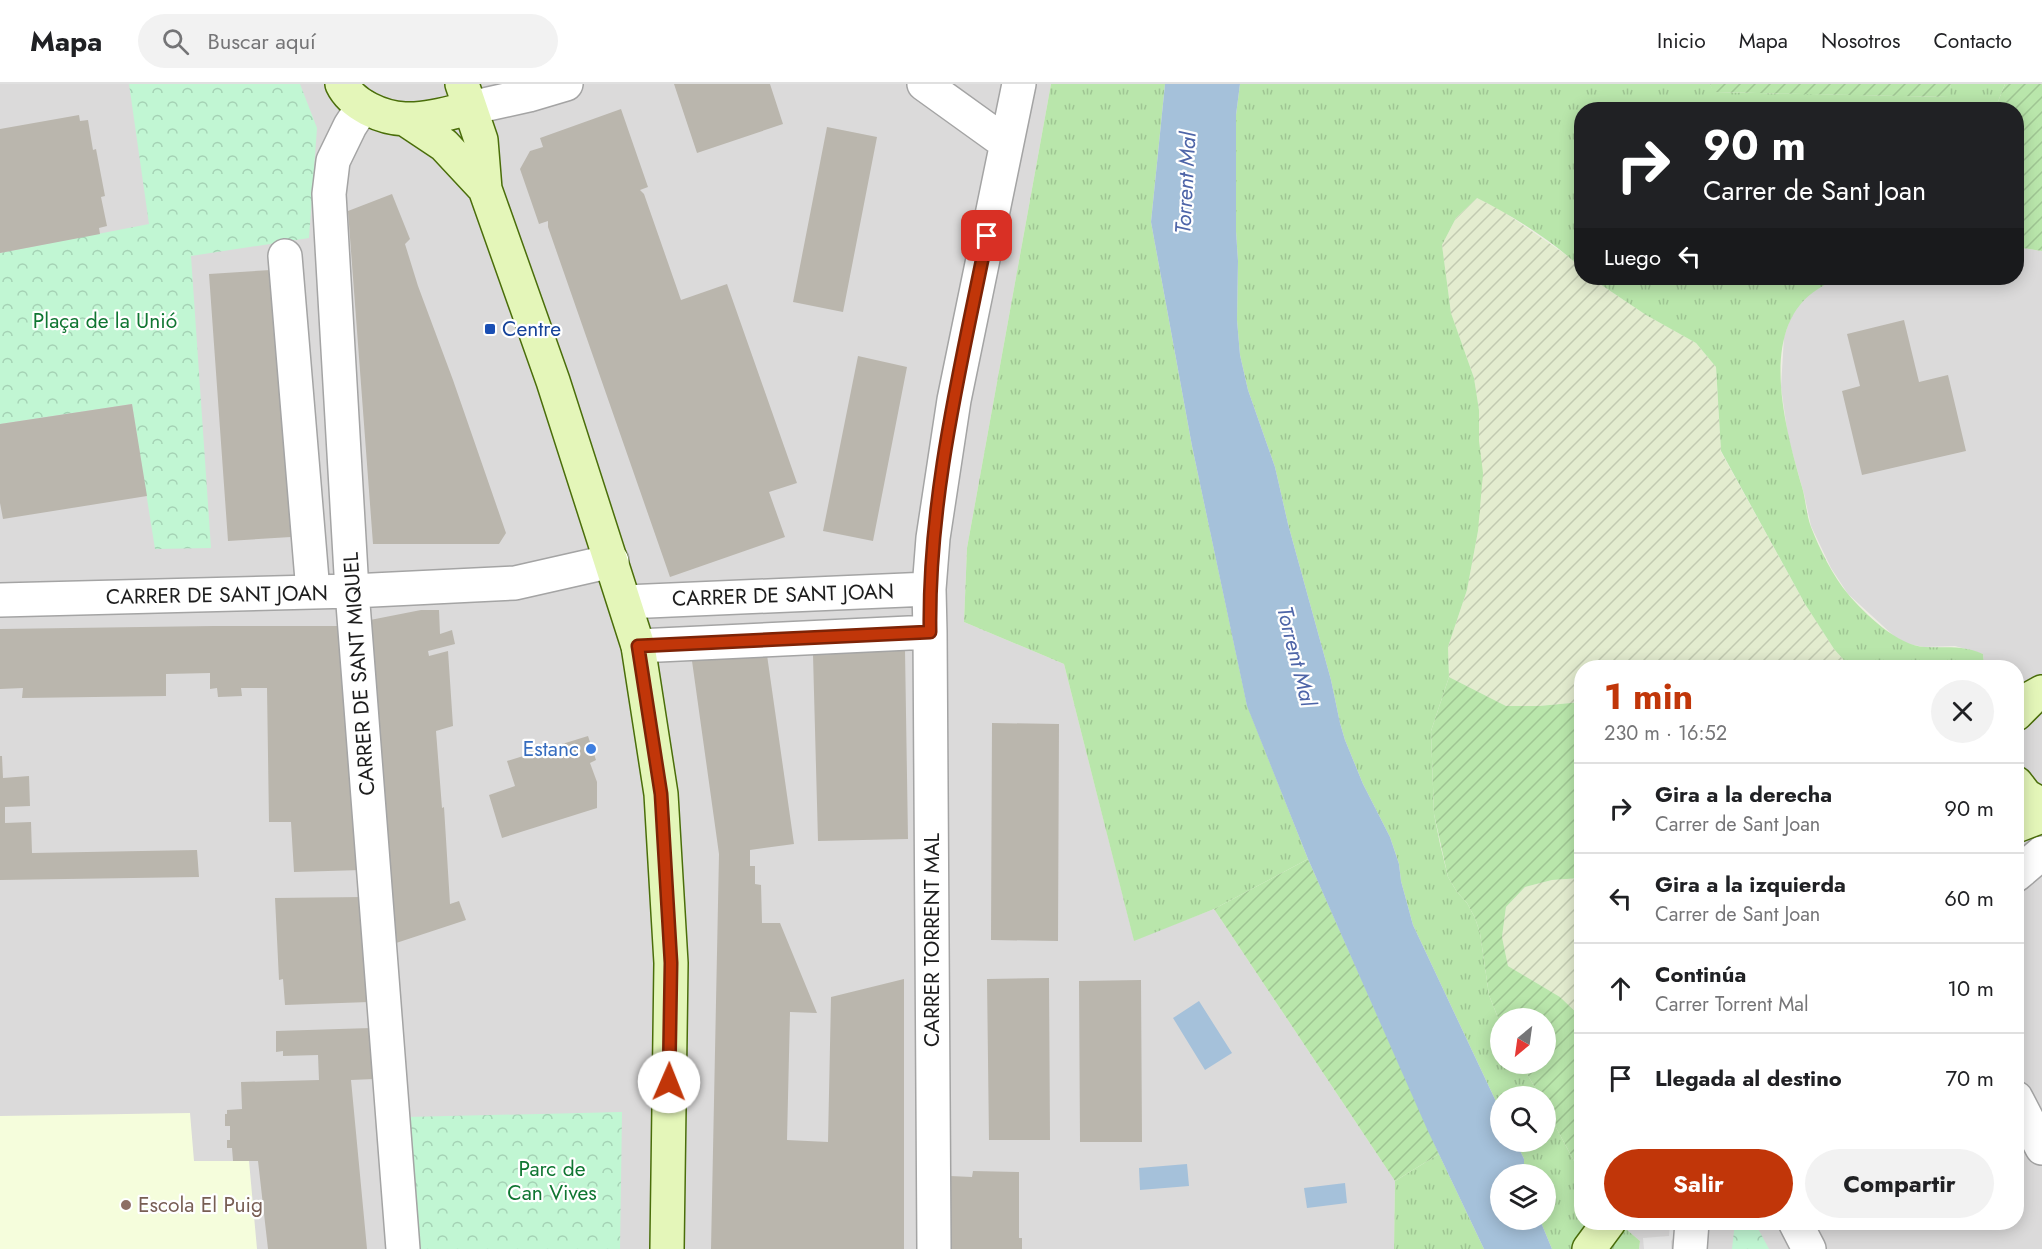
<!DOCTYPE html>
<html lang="es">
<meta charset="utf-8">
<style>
body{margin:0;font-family:Jost,sans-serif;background:#f2f2f2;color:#202124;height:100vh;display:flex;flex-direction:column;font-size:22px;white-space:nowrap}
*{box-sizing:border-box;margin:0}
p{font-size:20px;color:#757577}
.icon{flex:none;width:33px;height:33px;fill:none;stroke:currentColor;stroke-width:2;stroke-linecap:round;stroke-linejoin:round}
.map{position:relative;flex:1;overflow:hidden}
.side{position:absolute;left:1574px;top:576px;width:450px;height:570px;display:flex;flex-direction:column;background:#fff;border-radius:24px;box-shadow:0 3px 15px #0003}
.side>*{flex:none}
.guide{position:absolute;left:1574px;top:18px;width:450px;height:183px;border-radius:24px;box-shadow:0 3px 15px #0003;background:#202124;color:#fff;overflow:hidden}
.needle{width:39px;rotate:209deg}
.fabs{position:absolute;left:1490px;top:924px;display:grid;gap:12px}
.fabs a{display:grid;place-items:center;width:66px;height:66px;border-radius:50%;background:#fff;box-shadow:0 3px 15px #0003;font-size:30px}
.pin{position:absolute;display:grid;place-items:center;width:51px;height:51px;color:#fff;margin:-26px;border-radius:12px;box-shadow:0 3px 9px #0006}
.me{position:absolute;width:66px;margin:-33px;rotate:1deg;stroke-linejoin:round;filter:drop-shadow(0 0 4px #0008)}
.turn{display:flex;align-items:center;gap:21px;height:126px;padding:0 30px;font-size:27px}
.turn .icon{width:78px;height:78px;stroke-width:2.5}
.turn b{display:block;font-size:42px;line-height:51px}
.then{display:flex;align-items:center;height:57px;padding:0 30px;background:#0003;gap:12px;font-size:22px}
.round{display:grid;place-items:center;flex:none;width:63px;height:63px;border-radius:32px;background:#f2f2f2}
.overview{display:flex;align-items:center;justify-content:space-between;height:102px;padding:0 30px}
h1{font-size:36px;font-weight:700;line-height:45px;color:#c13609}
.action{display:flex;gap:12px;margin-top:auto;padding:12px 30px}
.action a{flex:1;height:69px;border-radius:36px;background:#c13609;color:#fff;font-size:24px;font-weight:700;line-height:69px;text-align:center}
.action a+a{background:#f2f2f2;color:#202124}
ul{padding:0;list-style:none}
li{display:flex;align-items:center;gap:18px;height:90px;padding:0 30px;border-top:2px solid #e0e0e0}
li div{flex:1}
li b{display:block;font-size:22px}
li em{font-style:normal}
header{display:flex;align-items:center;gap:36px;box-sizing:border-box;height:84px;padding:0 30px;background:#fff;border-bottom:2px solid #e0e0e0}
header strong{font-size:28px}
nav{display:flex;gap:33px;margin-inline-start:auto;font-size:21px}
.search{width:420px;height:54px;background:#f2f2f2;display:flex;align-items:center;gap:15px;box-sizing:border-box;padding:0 21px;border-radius:33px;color:#757577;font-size:22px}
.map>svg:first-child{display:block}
.residential{fill:#dbdada}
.education{fill:#f5fddc}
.farmland{fill:url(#farmland-furrows)}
.grass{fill:url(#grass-tufts)}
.park{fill:url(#park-crowns)}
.garden{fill:url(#garden-furrows)}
.parking{fill:#e9e9e9}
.water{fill:#a5c1da}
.building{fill:#bab6ad}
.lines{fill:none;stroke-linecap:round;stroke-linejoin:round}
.minor-casing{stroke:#a4a4a4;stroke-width:36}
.secondary-casing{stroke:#4a6e0a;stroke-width:36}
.minor{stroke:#fff;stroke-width:33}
.secondary{stroke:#e4f6b9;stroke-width:33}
.route-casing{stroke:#7d2306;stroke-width:15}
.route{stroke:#c13609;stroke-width:10}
.transit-dot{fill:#1a4fb4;stroke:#fff;stroke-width:2}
.shop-dot{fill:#3f7fe0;stroke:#fff;stroke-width:2}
.education-dot{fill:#8d6e63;stroke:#fff;stroke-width:2}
.labels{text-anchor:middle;stroke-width:4.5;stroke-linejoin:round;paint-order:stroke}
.park-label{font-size:21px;fill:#107632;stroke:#fff}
.transit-label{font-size:21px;fill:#164399;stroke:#fff;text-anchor:start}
.street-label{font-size:21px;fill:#1d1d1d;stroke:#fff}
.shop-label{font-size:21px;fill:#366cbe;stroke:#fff;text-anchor:end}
.education-label{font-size:21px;fill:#785e54;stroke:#fff;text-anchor:start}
.water-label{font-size:22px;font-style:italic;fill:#4e65a8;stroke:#fff}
</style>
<header>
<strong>Mapa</strong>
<div class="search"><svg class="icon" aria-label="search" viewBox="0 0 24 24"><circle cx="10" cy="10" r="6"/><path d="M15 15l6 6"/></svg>Buscar aquí</div>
<nav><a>Inicio</a><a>Mapa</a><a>Nosotros</a><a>Contacto</a></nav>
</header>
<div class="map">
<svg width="2042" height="1165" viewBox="0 0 2042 1165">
<defs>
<pattern id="farmland-furrows" width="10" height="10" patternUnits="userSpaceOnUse" patternTransform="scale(1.5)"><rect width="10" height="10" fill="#e3eccf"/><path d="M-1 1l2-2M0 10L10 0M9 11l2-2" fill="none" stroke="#c2cab1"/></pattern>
<pattern id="grass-tufts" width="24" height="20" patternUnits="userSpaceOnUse" patternTransform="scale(1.5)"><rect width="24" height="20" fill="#b9e6ab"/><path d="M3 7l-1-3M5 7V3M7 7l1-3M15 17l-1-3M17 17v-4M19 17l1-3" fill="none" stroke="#9fc593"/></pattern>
<pattern id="park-crowns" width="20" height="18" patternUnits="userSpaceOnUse" patternTransform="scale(1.5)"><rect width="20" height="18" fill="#c1f6d3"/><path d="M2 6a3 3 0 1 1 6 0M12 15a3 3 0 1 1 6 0" fill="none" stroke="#a5d2b5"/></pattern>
<pattern id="garden-furrows" width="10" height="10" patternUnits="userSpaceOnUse" patternTransform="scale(1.5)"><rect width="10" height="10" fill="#b9e6ab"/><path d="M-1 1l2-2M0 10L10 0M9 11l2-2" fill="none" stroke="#9fc593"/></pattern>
</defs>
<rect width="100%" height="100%" fill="#eeede3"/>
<!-- residential -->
<path class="residential" d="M0 0H1051L967 464 964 538 1064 580 1134 856 1214 825 1395 1097 1394 1165H0Z
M2016 163 2042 167V1165H1639L1640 1157 1619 1139 2016 1138V584L1984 583 1983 570 1955 562 1924 563 1908 560 1894 552 1848 510 1831 484 1811 442 1804 410 1788 353 1781 303 1784 253 1789 238 1796 224 1806 212 1832 196 1842 194H2016Z"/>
<!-- education -->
<path class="education" d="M190 1029 194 1077H249L257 1165H0V1032Z"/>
<!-- farmland -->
<path class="farmland" d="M1477 114 1501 126 1572 175 1581 184V194H1591L1646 231 1696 259 1716 283 1721 368 1805 520 1834 565 1850 583 1581 584V618L1539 622H1506L1449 593 1448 563 1467 506 1478 447 1479 326 1474 294 1451 229 1442 161 1456 134Z
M1581 794V933L1560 913 1508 882 1502 853 1506 823 1525 803 1552 796Z"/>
<!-- grass -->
<path class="grass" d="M1051 0H1165L1151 138 1192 362 1247 621 1308 775 1214 825 1134 857 1064 580 964 538 967 464Z
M1240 0H1710L1714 8 1948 13 1951 0H2005L1995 25 1581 26V184C1553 157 1511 131 1477 114L1456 134 1442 161 1451 229 1474 294 1479 326V357L1483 389 1478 447 1467 506 1448 563 1449 593 1431 647 1434 730 1440 760 1448 793 1457 808 1467 819 1475 834 1480 849 1489 911 1500 939V980H1521L1540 1012H1500V1026L1413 841 1401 797 1399 780 1390 753 1363 700 1345 656 1340 639 1331 596 1288 440 1275 383 1248 306 1240 271 1237 236 1238 177 1236 147V31Z
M1591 194H1842C1832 196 1826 200 1818 205 1756 244 1786 346 1802 403 1806 416 1806 430 1811 443 1820 466 1833 492 1848 510 1865 530 1898 562 1925 563 1946 564 1963 561 1983 570L1984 583H1850L1834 565 1805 520 1721 367 1716 283 1696 259 1646 231Z
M1545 1023 1581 1090V1138L1619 1139 1640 1157 1639 1165H1552L1540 1136H1545V1090H1524V1075L1516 1058H1545Z
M1439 1070 1484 1165H1394L1395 1097Z"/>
<!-- park -->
<path class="park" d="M129 0H300L317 44 309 154 191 172 211 464 155 465 132 320 0 340V169L149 140Z
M622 1028 620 1165H419L406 1033Z
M1735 1138 1755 1139 1769 1165H1732Z"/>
<!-- garden -->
<path class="garden" d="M1710 0H1951L1949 13 1713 8Z
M2005 0H2042V167L2016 163V26L1995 25Z
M1449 593 1506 622H1539L1581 618V794L1552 796 1525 803 1506 823 1502 853 1508 882 1560 913 1581 933V1090L1545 1023V1012H1540L1521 980H1545V934H1500V939L1489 911 1480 849 1475 834 1467 819 1457 808 1448 793 1434 730 1431 647Z
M1308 775 1439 1070 1395 1097 1214 825Z"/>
<!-- parking -->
<path class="parking" d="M1670 1139H1685L1684 1143 1671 1157V1165H1644L1643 1154 1669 1152Z"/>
<!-- water -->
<path class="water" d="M1165 0H1240L1236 31V147L1238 177 1237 236 1240 271 1248 306 1275 383 1288 440 1331 596 1340 639 1345 656 1363 700 1390 753 1399 780 1401 797 1413 841 1500 1026V1058H1516L1524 1075V1090H1500V1136H1540L1552 1165H1484L1427 1045 1308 775 1247 622 1192 362 1151 138Z
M1199 917 1232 969 1205 986 1173 934Z
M1187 1080 1189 1102 1140 1106 1139 1084Z
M1345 1099 1347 1119 1307 1124 1304 1104Z"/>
<!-- building -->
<path class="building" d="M674 0H770L783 40 697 69Z
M621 25 648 103 640 106 644 110 681 216 727 200 797 399 769 408 785 453 670 493 548 143V137L539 140 520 85 530 67 543 63 540 54Z
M79 31 80 37 88 36 93 66 96 65 105 112 101 113 107 142 99 144 100 150 0 169V45Z
M827 43 877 53 843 228 793 218Z
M392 110 410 155 405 160 418 202 453 296 506 449 499 460H373L348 127Z
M271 186 291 453 228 457 209 190Z
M1904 236 1919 298 1948 291 1966 367 1862 391 1842 307 1860 302 1847 250Z
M858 272 907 283 873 457 823 447Z
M132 320 147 412 3 435 0 419V340Z
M421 526H439L440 550 452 546 455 560 428 567 429 572 448 567 453 642 436 647 438 673 442 724 444 723 450 820 459 817 466 836 387 862 365 537Z
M213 542H344L362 786 294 788 291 738H269L267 604H241L242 612 218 613 217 604 210 605V589L166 590V612L22 614 23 604 0 605V545Z
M905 566 908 755 818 757 813 571Z
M767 571 794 760 750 766V782H755V800L761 801 762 839H780L817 929 790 928 787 1056 828 1058 831 913 904 895V1165H711L719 770 692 577Z
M992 639 1059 640 1058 857 991 856Z
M588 652 596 676 590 679 597 698V724L502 754 489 711 515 702 507 677Z
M0 672H2L3 694 29 692 30 722 5 723V739L31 738 32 769 197 766 199 793 0 796Z
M363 813 369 918 285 921 283 895 279 896 275 814Z
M1049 894 1050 1056H989L987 895Z
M1141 896 1142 1058H1080L1079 897Z
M371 944 374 995 351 996 367 1165H268L258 1077H233L232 1064H227V1056H230V1042H225V1030H227V1026L242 1025 241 998 319 996 318 971 283 972V967L276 968V947Z
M973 1087 1019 1088V1154H1022V1165H950V1092L972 1093Z"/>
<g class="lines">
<!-- minor casing -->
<g class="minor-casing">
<path id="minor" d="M924 0 1006 59
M363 22 350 42 333 77 329 110 352 507 403 1165
M470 24 529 11 566 0
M285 172 313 508
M929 505 933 454 954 316 1019 0
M0 516 352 507 515 499 612 477
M625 518 929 505 930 548 638 562
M930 548 934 1165
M2016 791 2042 769
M2016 1014 2042 1064
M1795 1138 1809 1165
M1690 1165 1692 1138"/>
</g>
<!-- secondary casing -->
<g class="secondary-casing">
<path id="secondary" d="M342 0C352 21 382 34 405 35 426 36 450 29 470 24
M462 0 481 56 485 105 553 297 638 562 661 710 671 879 667 1165
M405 35 444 61 485 105
M2016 630 2033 613 2042 608
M2016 699 2026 712 2042 721
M2016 742 2042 732
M1589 1165 1609 1138"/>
</g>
<!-- minor -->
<use href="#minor" class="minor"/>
<!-- secondary -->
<use href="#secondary" class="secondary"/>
</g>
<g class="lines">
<!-- route casing -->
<g class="route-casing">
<path id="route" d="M669 998 671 879 661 710 638 562 930 548C928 414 961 282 987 152"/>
</g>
<!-- route -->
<use href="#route" class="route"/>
</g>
<!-- markers -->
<rect class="transit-dot" x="484" y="239" width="12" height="12" rx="3"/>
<circle class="shop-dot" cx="591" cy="665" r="6"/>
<circle class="education-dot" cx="126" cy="1121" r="6"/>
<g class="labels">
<!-- park labels -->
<g class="park-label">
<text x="105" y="244">Plaça de la Unió</text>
<text x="552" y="1092">Parc de<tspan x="552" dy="24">Can Vives</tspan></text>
</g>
<!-- transit labels -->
<g class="transit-label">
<text x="502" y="252">Centre</text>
</g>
<!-- street labels -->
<g class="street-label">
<text transform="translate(217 511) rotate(-1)" y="7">CARRER DE SANT JOAN</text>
<text transform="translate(783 511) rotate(-2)" y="7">CARRER DE SANT JOAN</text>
<text transform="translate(359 590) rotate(-94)" y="7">CARRER DE SANT MIQUEL</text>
<text transform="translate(932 856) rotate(-90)" y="7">CARRER TORRENT MAL</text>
</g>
<!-- shop labels -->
<g class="shop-label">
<text x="579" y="672">Estanc</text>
</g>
<!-- education labels -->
<g class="education-label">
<text x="138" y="1128">Escola El Puig</text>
</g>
<!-- water labels -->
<g class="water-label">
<text transform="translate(1185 99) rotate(-87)" y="8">Torrent Mal</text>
<text transform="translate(1297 572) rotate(76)" y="8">Torrent Mal</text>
</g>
</g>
</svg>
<div class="fabs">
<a><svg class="needle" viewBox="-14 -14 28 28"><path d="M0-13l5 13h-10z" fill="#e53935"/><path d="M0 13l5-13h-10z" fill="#757577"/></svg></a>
<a><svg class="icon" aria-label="search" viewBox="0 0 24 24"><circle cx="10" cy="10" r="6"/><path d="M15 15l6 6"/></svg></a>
<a><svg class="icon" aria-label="layers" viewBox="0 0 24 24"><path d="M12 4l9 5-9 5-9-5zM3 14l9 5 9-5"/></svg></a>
</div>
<div class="pin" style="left:987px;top:152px;background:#d93025"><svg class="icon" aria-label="arrive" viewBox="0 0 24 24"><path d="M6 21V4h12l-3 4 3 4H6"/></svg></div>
<svg class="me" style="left:669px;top:998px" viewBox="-20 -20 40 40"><circle r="19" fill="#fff"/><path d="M0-13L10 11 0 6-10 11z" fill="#c13609"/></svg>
<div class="guide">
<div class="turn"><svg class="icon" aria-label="right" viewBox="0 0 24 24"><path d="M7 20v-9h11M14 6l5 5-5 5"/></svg><div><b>90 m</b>Carrer de Sant Joan</div></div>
<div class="then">Luego<svg class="icon" aria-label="left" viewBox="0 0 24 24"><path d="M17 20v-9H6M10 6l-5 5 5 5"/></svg></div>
</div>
<section class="side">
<div class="overview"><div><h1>1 min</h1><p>230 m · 16:52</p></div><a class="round"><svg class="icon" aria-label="close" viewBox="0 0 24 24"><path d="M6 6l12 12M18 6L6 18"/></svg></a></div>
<ul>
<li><svg class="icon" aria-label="right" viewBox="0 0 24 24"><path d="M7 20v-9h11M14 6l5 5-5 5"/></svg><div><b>Gira a la derecha</b><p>Carrer de Sant Joan</p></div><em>90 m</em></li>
<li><svg class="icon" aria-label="left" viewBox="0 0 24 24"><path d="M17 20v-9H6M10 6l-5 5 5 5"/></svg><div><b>Gira a la izquierda</b><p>Carrer de Sant Joan</p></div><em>60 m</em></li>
<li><svg class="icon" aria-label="ahead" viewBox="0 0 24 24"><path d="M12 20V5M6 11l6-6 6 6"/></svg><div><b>Continúa</b><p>Carrer Torrent Mal</p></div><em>10 m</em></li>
<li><svg class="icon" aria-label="arrive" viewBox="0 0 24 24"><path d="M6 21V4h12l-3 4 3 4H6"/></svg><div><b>Llegada al destino</b></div><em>70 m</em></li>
</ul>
<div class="action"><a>Salir</a><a>Compartir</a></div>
</section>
</div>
